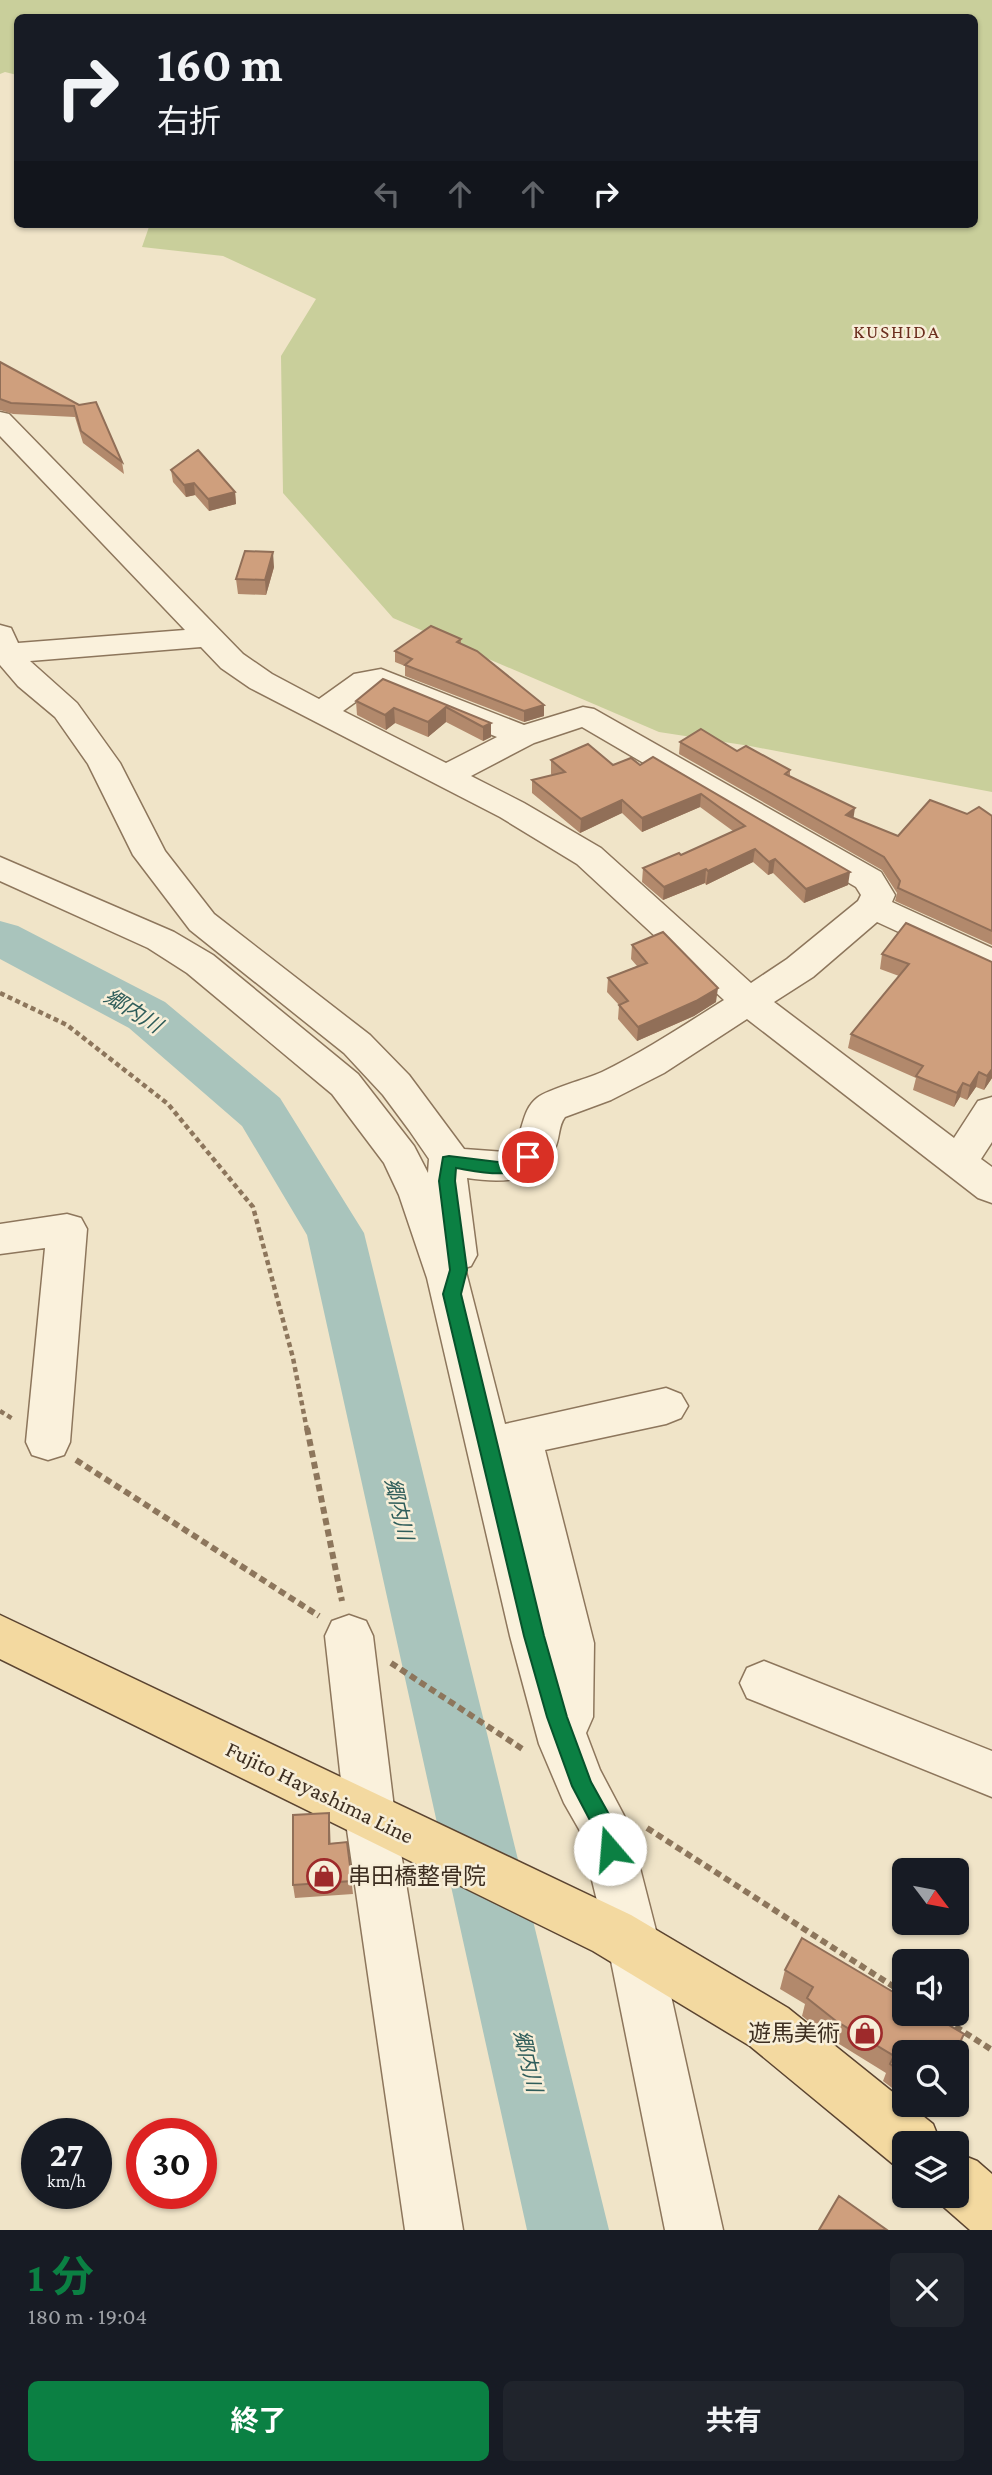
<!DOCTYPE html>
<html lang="ja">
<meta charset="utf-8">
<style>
body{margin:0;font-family:"Crimson Pro","Noto Sans JP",serif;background:#20242c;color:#f1f3f6;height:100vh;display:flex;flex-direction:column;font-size:26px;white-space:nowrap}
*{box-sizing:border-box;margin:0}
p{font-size:23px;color:#9ea1a6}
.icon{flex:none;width:38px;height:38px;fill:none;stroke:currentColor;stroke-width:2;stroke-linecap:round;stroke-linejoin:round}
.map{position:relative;height:2230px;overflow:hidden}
.drawer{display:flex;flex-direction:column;background:#171b24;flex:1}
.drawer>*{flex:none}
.top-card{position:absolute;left:14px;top:14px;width:964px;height:214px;border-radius:10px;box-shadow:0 2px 5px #0004;background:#171b24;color:#f1f3f6;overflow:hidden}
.needle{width:46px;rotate:122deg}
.tools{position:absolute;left:892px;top:1858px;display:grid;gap:14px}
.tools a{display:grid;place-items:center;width:77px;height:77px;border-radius:10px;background:#171b24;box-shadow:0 2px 5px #0004;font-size:35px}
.speed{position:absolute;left:21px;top:2118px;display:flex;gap:14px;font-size:35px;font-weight:700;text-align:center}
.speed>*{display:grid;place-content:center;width:91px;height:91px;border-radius:50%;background:#171b24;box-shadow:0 2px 5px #0004;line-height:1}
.speed small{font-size:18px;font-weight:400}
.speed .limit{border:10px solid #d22;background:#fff;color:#111}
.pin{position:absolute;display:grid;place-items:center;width:60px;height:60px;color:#fff;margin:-30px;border:4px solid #fff;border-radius:50%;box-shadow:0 2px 7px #0007}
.me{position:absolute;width:77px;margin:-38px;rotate:342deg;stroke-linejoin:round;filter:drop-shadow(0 0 5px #0008)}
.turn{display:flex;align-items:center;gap:24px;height:147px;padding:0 28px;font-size:32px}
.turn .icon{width:91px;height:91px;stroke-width:2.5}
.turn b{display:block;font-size:49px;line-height:60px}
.lanes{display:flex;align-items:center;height:66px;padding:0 28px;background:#0003;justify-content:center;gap:35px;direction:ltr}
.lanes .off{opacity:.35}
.round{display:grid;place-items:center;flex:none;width:74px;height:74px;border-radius:10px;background:#20242c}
.overview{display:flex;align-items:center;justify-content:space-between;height:119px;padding:0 28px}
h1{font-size:42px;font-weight:700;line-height:52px;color:#0b8043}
.button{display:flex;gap:14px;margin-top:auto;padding:14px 28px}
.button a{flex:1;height:80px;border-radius:10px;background:#0b8043;color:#fff;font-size:28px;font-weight:700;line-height:80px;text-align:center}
.button a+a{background:#20242c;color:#f1f3f6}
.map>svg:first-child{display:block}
.green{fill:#c9cf9b}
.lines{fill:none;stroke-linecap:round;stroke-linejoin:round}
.river{fill:#a9c4bc;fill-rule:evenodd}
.minor-casing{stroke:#8d765c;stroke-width:3}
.major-casing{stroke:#5b4430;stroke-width:3}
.path-far1{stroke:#8d765c;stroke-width:4.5;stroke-dasharray:5 3.5;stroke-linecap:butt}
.path{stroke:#8d765c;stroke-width:6;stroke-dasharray:7 4.5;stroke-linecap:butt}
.minor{fill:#faf1dc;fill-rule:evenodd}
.major{fill:#f3d9a0;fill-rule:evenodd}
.wall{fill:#b2896c}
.shaded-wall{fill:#916f58}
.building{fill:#cf9f7d;stroke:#916f58;stroke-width:2}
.route{fill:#0b8043;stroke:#07532c;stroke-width:2}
.labels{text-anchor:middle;stroke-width:5;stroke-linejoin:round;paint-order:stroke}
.far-quarter-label{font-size:19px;letter-spacing:2px;fill:#6b2e1e;stroke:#f7eed8}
.water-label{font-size:21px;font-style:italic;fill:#2f5d5a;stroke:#f7eed8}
.near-street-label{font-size:23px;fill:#3d2e20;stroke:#f7eed8}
.near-poi-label{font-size:23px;fill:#3d2e20;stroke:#f7eed8;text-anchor:start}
</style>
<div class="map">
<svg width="992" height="2230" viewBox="0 0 992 2230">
<rect width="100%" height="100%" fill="#f0e4c8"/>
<!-- green -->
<path class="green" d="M0 0H992V792L750 746 659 732 393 618 283 493 281 356 316 299 223 256 142 247 150 224H975V18H18L17 75 5 72 0 74Z"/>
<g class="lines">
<!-- river -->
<path class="river" d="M0 921 18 926 165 1002 280 1098 364 1233 609 2230H527L307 1235 242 1126 129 1028 0 959Z"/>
<!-- minor casing -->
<g class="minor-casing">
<path id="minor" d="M0 412 9 414 243 654 272 674 319 699 354 674 381 669 524 725 583 707 594 709 881 872 895 895 892 902 992 948V975L877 922 813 977 774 1002 954 1138 978 1101 992 1097V1142L981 1159 992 1167V1203L978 1198 747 1019 664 1073 611 1100 565 1117C558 1126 560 1138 555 1148 537 1184 501 1183 467 1178L477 1255 471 1266 465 1268 505 1424 666 1388 681 1394 688 1406 681 1418 666 1424 545 1450 594 1643 593 1717 586 1733 600 1770 629 1825 660 1946 723 2230H665L608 1946 580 1831 564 1803 539 1744 510 1636 427 1278 399 1195 384 1163 332 1094 187 973 148 948 0 881V857L174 932 213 955 358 1074 414 1146 428 1173 429 1159 409 1130 383 1095 344 1053 190 930 133 855 88 764 55 717 18 686 0 665V625L11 628 18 643 185 630 0 436ZM201 647 221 668 250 688 500 817 577 864 724 1000C684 1025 645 1051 602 1072 587 1079 548 1089 537 1098 518 1113 526 1140 505 1152L464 1149 409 1075 370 1035 214 914 165 851 120 763 77 703 30 661ZM375 688H378L497 737 446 763 343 711ZM582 727 856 887 861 895 858 901 787 959 751 983 601 848 524 803 471 776 534 743Z
M67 1214 81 1218 87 1229 70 1442 64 1455 48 1460 32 1455 26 1442 45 1248 0 1254V1224Z
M349 1615 366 1621 373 1636 395 1816 463 2230H405L345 1816 325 1636 332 1621Z
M764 1661 992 1751V1797L747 1698 740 1683 747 1668Z"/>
</g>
<!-- major casing -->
<g class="major-casing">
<path id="major" d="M0 1615 631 1915 788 2008 905 2102V2105H909L933 2124 941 2144H905V2169L893 2164 750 2046 593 1951 0 1659Z
M957 2153 977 2161 992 2174V2230H970L937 2201 935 2196H957Z"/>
</g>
<!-- path-far1 -->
<path class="path-far1" d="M0 993 67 1025 168 1104 253 1207 293 1358 307 1430
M0 1411 13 1419"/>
<!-- path -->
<path class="path" d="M307 1428 342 1601
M76 1460 319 1616
M391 1663 524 1750
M647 1828 905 1994
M936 2014 992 2050"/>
<!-- minor -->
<use href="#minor" class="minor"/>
<!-- major -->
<use href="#major" class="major"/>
</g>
<!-- wall -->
<path class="wall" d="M0 362 79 405 122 462 124 474 83 443 75 417 13 414 0 410Z
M171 470 235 492 236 504 209 511 195 495 186 497 173 482Z
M274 567 266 595 238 594 236 579Z
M461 639V644L544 705V716L524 722 405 676V666L395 662V651Z
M383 679 491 723V737L483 741 446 722 428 737 395 723 386 730 357 715 356 701Z
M680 742 737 751 790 770V776L853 818 898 836 967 814 992 816V945L895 901 897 893 882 870 679 754Z
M653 757 848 885 804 903 773 873 768 875 753 862 706 885 705 883 663 900 642 882 643 868 681 855 733 831 700 807 642 832 622 813 580 833 532 793V780L552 775 551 774V760L613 765H640Z
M632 945 716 1002 694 1016 637 1041 618 1019 619 1005 607 992 608 978 637 966 631 959Z
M882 954 992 962V1078L984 1090 976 1087 967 1100 960 1097 954 1107 913 1090 916 1078 848 1048 851 1034 899 976 880 969Z
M329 1813 330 1843 347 1842 353 1894 295 1898 293 1885Z
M802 1938 905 2053V2098L883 2081 886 2073 831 2039 802 2016 805 2004 780 1989 785 1970Z
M914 2105H931L927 2115Z"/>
<!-- shaded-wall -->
<path class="shaded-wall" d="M194 483 195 495 186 497 184 485Z
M235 492 236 504 209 511 208 499Z
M273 552 274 567 266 595 265 580Z
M544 705V716L524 722V711Z
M446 707V722L428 737V722Z
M394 708 395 723 386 730 385 715Z
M491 723V737L483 741V727Z
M701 794 700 807 642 832V818Z
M622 800V813L580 833 581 819Z
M855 808 853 821 846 815Z
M755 849 753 862 706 885 708 871Z
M775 859 773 873 768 875 769 862Z
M706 869 705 883 663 900 664 887Z
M850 872 848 885 804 903 806 889Z
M718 988 716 1002 694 1016 637 1041 638 1027Z
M992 1069V1078L984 1090 987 1076Z
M979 1072 976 1087 967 1100 970 1086Z
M963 1083 960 1097 954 1107 957 1093Z
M329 1813 330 1827 331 1857 329 1844Z"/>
<!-- building -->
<path class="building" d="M0 362 79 405 96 402 122 462 81 431 74 406 11 403 0 399Z
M198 450 235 492 208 499 194 483 184 485 171 470Z
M245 551 273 552 265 580 236 579Z
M431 626 461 639 457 642 477 651 544 705 524 711 405 665 412 659 395 651Z
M383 679 491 723 483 727 446 707 428 722 394 708 385 715 356 701Z
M701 729 737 751 746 746 790 770 785 774 855 808 846 815 898 836 930 800 967 814 979 807 992 816V931L898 888 900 881 884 857 680 742Z
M588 744 613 765 631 758 640 765 653 757 850 872 806 889 775 859 769 862 755 849 708 871 706 869 664 887 643 868 679 853 681 855 745 826 701 794 642 818 622 800 581 819 532 780 565 772 551 760Z
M906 923 992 962V1069L987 1076 979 1072 970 1086 963 1083 957 1093 916 1076 923 1066 851 1034 909 964 882 954Z
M663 932 718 988 696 1001 638 1027 619 1005 628 1001 608 978 647 963 632 945Z
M329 1813V1844L347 1842 352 1881 293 1885V1815Z
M802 1938 905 1999V2014H930L964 2034 955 2053H905V2075L890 2064 894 2056 836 2021 807 1998 813 1987 785 1970Z
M839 2196 887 2230H819Z"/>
<!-- route -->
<path class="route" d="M528 1151 534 1152 536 1157C519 1182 481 1172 456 1168L455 1181 467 1270 461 1294 544 1636 567 1717 591 1782 615 1825 621 1849 618 1857 610 1859 603 1857 594 1828 572 1786 547 1717 524 1636 443 1294 450 1270 439 1181 443 1157 449 1156 498 1162 511 1160Z"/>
<!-- icons -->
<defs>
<g id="shop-ring" transform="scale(1.75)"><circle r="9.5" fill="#f7eed8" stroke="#9e2a2b" stroke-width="1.5"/><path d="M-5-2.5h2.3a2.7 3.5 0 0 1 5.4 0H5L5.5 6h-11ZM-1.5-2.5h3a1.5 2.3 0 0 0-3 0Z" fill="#9e2a2b"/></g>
</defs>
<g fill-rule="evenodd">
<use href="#shop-ring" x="324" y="1876"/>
<use href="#shop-ring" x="865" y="2033"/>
</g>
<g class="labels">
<!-- far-quarter labels -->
<g class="far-quarter-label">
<text x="897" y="338">KUSHIDA</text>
</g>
<!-- water labels -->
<g class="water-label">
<text transform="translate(133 1011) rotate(32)" y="7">郷内川</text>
<text transform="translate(399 1509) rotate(77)" y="7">郷内川</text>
<text transform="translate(528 2061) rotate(77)" y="7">郷内川</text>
</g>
<!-- near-street labels -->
<g class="near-street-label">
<text transform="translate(320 1792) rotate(26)" y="8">Fujito Hayashima Line</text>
</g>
<!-- near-poi labels -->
<g class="near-poi-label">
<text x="348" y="1884">串田橋整骨院</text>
<text x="840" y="2041" text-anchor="end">遊馬美術</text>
</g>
</g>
</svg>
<div class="tools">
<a><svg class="needle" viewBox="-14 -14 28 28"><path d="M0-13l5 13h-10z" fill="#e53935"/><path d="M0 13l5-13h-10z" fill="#9ea1a6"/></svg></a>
<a><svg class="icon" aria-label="sound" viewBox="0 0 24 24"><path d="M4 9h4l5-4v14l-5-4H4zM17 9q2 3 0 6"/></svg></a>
<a><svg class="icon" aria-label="search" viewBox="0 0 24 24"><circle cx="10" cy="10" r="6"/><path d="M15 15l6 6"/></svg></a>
<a><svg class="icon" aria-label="layers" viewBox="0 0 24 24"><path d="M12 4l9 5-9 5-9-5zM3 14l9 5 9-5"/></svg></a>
</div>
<div class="speed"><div>27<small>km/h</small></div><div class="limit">30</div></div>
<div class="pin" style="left:528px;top:1157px;background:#d93025"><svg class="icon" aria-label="arrive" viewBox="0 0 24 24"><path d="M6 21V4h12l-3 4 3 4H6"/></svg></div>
<svg class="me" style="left:610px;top:1849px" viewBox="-20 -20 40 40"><circle r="19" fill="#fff"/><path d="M0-13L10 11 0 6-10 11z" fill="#0b8043"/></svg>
<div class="top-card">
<div class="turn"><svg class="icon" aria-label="right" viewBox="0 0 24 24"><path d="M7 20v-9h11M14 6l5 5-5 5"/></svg><div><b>160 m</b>右折</div></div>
<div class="lanes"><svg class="icon off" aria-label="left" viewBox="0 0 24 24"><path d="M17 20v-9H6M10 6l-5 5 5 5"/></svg><svg class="icon off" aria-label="ahead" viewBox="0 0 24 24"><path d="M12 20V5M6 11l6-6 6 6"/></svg><svg class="icon off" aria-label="ahead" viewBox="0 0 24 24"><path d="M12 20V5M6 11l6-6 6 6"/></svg><svg class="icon" aria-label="right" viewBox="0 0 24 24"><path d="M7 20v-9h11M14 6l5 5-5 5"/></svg></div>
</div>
</div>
<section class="drawer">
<div class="overview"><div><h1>1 分</h1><p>180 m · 19:04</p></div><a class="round"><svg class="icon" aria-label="close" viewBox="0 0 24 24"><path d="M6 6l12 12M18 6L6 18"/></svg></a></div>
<div class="button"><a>終了</a><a>共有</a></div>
</section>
